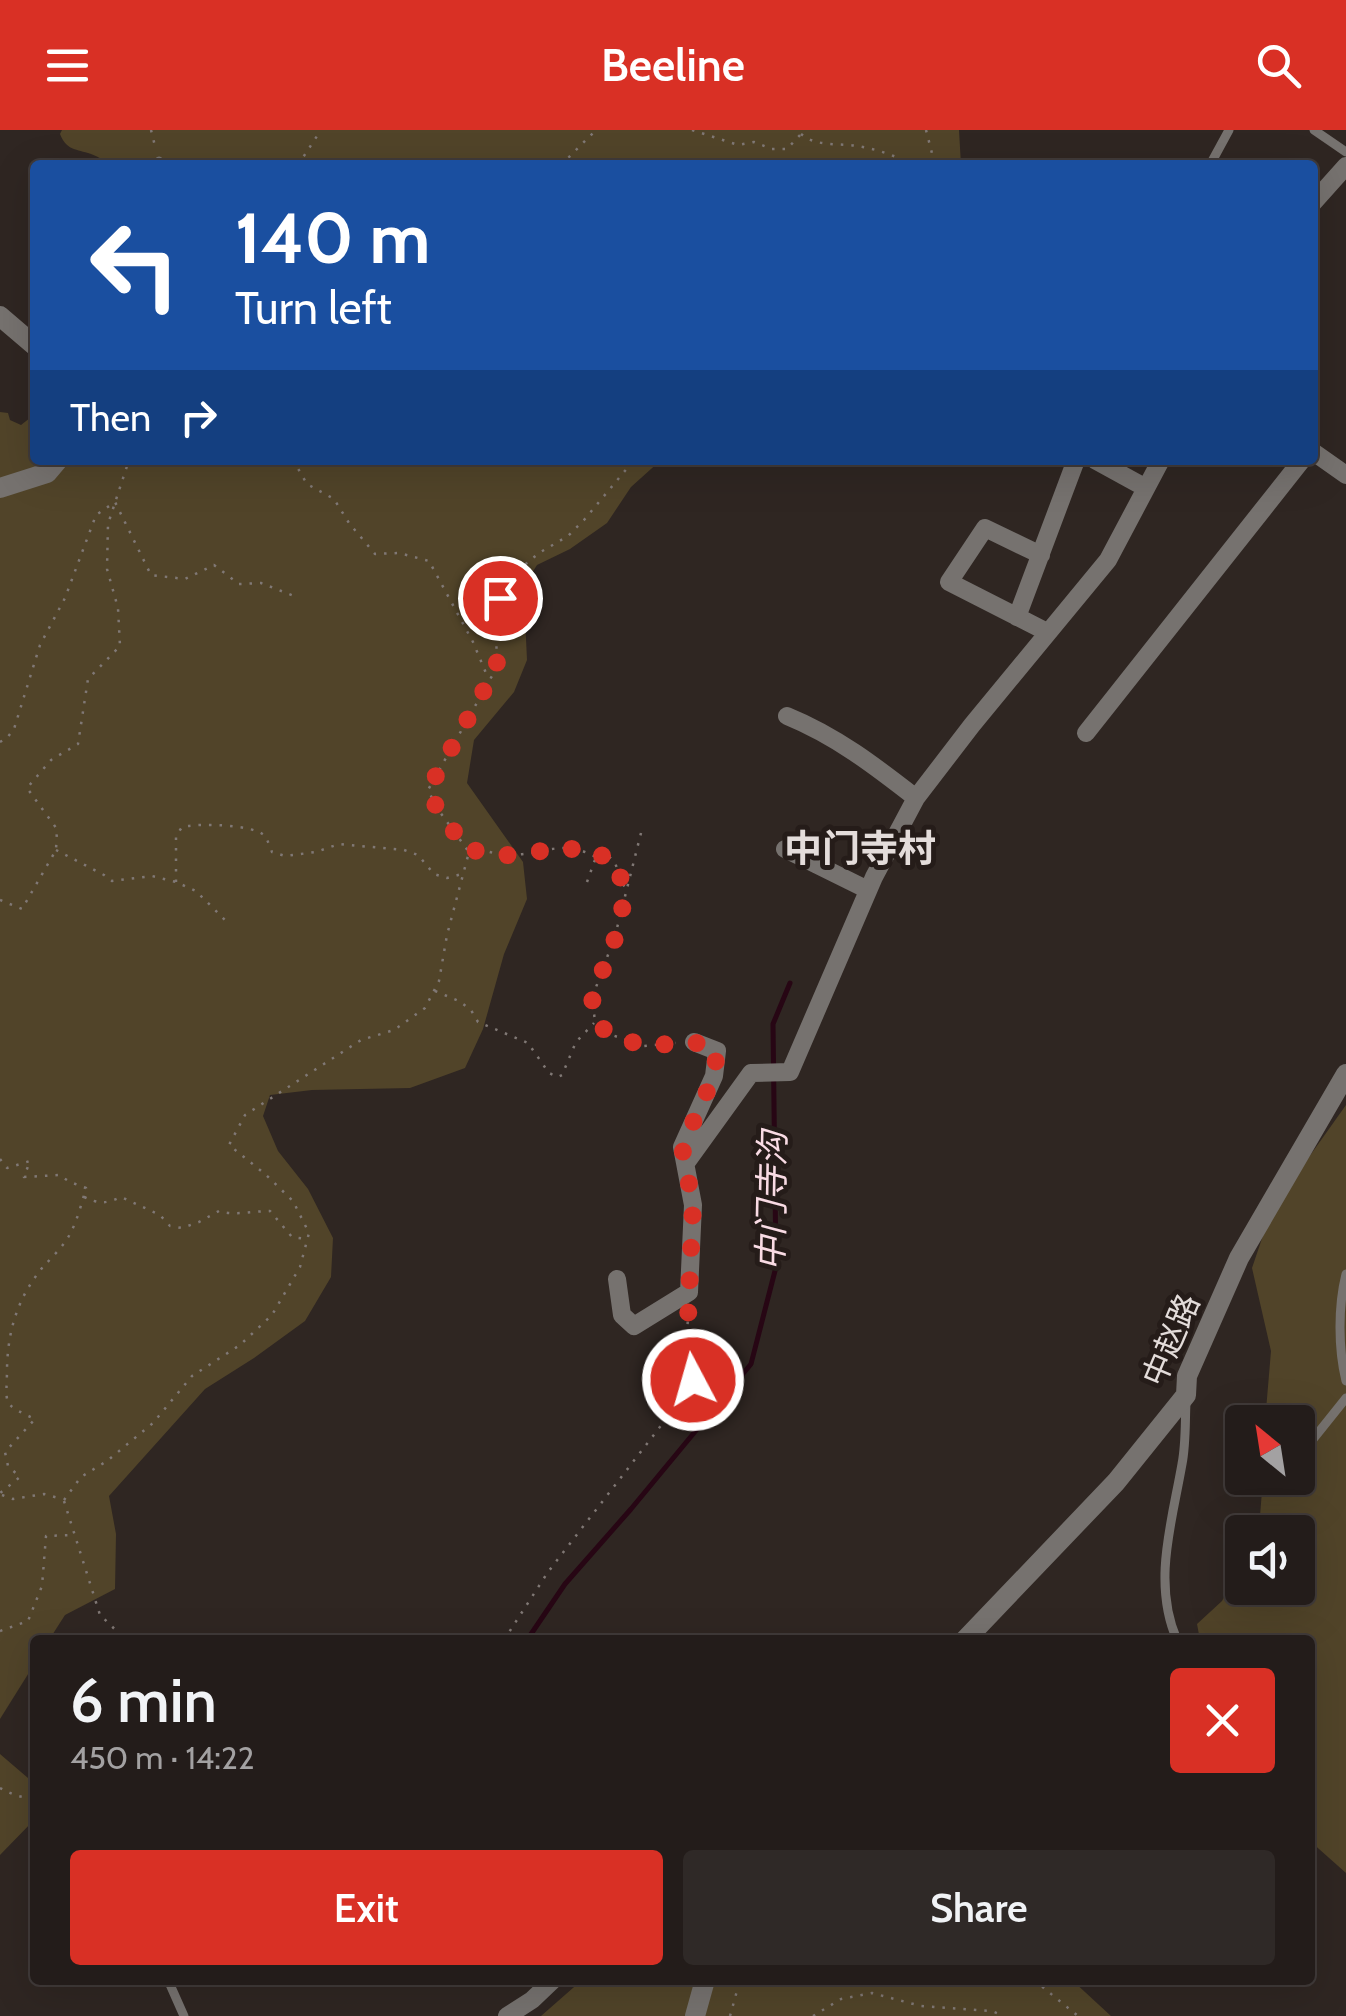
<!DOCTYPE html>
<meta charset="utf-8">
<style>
body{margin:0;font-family:Cabin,"Noto Sans SC",sans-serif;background:#2f2927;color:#f1f3f6;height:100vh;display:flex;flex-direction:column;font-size:38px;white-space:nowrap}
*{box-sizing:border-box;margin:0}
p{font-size:32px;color:#a3a1a2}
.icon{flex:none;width:55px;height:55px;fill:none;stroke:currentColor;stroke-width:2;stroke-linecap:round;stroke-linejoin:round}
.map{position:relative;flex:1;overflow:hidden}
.sheet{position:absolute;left:30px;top:1505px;width:1285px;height:350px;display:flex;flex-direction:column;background:#231c1a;border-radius:10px;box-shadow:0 10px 40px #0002,0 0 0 2px #403a39}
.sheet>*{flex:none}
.guide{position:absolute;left:30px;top:30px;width:1288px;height:305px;border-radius:10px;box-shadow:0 10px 40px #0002,0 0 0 2px #403a39;background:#1a4fa0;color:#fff;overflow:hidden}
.needle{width:65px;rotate:330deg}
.controls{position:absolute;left:1225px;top:1275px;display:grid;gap:20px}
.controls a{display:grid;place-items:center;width:90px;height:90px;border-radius:10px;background:#231c1a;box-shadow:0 10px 40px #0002,0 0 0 2px #403a39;font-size:50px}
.pin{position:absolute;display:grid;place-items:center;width:85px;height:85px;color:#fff;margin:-42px;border:5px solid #fff;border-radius:50%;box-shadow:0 2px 10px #0007}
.me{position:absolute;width:110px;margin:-55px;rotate:354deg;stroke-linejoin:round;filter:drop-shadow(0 0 8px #0008)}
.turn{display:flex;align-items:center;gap:35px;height:210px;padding:0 40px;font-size:45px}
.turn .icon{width:130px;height:130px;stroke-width:2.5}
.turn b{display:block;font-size:70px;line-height:85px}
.then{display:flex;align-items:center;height:95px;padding:0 40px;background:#0003;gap:20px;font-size:38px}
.round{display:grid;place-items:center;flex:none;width:105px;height:105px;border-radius:10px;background:#2f2927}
.overview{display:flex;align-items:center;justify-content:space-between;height:170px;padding:0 40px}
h1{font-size:60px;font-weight:600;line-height:75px}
.action{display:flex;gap:20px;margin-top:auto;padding:20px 40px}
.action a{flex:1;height:115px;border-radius:10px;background:#d93025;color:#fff;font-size:40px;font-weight:600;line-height:115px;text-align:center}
.action a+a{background:#2f2927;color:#f1f3f6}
header{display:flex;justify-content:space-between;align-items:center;height:130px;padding:0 40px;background:#d93025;color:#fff;font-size:45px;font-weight:600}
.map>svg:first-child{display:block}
.green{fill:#514429}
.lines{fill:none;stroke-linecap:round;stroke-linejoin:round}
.stream{stroke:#270614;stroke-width:5}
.path{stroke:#807875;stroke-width:2.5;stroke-dasharray:2.5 8;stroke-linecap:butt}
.service{stroke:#76726f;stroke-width:9}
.minor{stroke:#76726f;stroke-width:18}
.tertiary{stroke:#76726f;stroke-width:20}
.route{stroke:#d93025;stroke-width:18;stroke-dasharray:0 32.4}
.labels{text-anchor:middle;stroke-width:10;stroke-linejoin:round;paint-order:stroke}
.street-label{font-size:32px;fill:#e3dcda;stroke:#251c19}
.water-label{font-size:35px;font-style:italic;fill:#f9dbe4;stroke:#251c19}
.quarter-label{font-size:38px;font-weight:bold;fill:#e3dcda;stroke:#251c19}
</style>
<header><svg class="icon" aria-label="menu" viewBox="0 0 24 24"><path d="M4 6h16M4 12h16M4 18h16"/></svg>Beeline<svg class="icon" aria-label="search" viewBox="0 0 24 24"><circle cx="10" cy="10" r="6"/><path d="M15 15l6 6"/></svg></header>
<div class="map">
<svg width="1346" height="1886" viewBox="0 0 1346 1886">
<rect width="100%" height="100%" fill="#2f2622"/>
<!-- green -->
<path class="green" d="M62 0H959L961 35H112C104 31 96 25 88 23 74 19 66 19 60 4Z
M0 282 8 283 10 290 21 295 35 284V330H661L631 357 607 393 570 419 537 435 520 462 525 487 527 530 514 562 474 610 467 653 523 732 527 769 504 824 483 899 465 938 410 958 312 960 270 965 263 986 278 1021 308 1059 333 1108 331 1147 305 1191 254 1228 205 1259 109 1366 116 1404 115 1459 65 1485 49 1510H35V1533L0 1589Z
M1346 975V1743L1310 1711V1510H1200L1197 1494 1222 1471 1242 1434V1458H1298V1402H1254L1260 1386 1263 1348H1298V1292H1265L1271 1221 1252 1138 1272 1079Z
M0 1624 35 1654V1689L0 1725Z
M582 1850H1072L1111 1886H1121H541Z"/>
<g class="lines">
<!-- stream -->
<path class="stream" d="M527 1510 565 1454 631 1379 751 1234 776 1137 773 894 790 853"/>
<!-- path -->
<path class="path" d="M151 0 156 20
M692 0 738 15 754 12 772 19H787L801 4V0
M926 0 935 35
M801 4C816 17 838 13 857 16 876 19 895 25 912 35
M298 35 321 0
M561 35 596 0
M293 330 307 354 334 369 349 393 375 424 399 423 429 431 473 512 488 548
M0 612 7 608 14 599 40 515 65 468 96 385 115 372 151 445 185 449 214 435 239 454 261 453 294 466
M641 703 615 806 592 868 595 891 609 904 644 916 676 913
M56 720 104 745 112 751 152 746 176 752 196 761 230 795
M469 722C487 717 493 726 509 725 544 725 561 708 596 727
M176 752V706L182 697C198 693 253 694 265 706 268 711 270 717 272 722L285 726 316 722 339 714 404 720 418 725 434 744 447 748 462 744
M587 752 596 727 606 723 615 733 626 761
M0 770 22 779 56 720 57 699 27 658 51 630 78 614 88 549 120 516 118 478 107 439 108 394 129 330
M435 861 459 871 471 880 478 892 528 913 549 943 558 947 562 945 576 912 594 893
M0 1029 7 1038 30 1031 24 1047 59 1045 70 1052 86 1058C82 1072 78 1088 71 1102 65 1115 52 1127 42 1138 18 1168 8 1199 7 1238 7 1275 0 1273 35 1289L5 1322 8 1336 20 1347 0 1363
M84 1067C99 1074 105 1074 121 1067L160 1085 170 1096 182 1098 199 1092 219 1081C234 1086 253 1081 270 1081L292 1107 306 1109
M2 1365 13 1369 44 1364 62 1369
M64 1370 81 1347 107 1331 153 1293 192 1246 240 1215 272 1185 300 1137 309 1103 293 1071 265 1044 229 1015 245 985 361 910 394 900 425 878 439 851 447 805 469 722 437 678 428 660 497 537 496 499 499 468 511 446 539 423 568 406 584 390 634 330
M64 1371 100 1485 126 1510
M0 1501 28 1491 42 1456 46 1406 75 1405
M72 1506 75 1510
M504 1510 548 1442 690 1258C696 1241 688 1226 687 1209 687 1200 688 1192 688 1183
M0 1658C11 1664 22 1669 35 1667
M1034 1850 1078 1886
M730 1886 740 1850
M813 1886 841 1869 872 1863 921 1876 992 1881 1004 1886"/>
<!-- service -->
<path class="service" d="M1314 0 1346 22
M159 31 160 35
M1210 35 1229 0
M1346 1144C1338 1176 1338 1218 1346 1251
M1298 1328 1346 1268
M1177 1510C1152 1453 1172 1392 1182 1334 1186 1314 1185 1292 1186 1272
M168 1850 184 1886"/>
<!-- minor -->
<path class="minor" d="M1312 74 1346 36
M1312 321 1346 345
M1095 330 1146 358
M1041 425 985 398 949 452 1047 502
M1017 487 1076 330
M787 586C836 606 875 636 916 668
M1086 603 1302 330
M785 719 868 760
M686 1033 751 943 790 942 874 747 916 668 972 595 1108 430 1161 330
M617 1149 622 1185 634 1196 689 1162 693 1075 682 1017 714 946 717 921 694 912
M507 1886 532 1870 553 1850"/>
<!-- tertiary -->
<path class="tertiary" d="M0 186 35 216
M0 358 47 343 58 330
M965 1510 1116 1352 1186 1265 1187 1246 1239 1128 1346 944
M695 1886 705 1850"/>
</g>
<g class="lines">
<!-- route -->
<path class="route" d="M500 468 496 499 497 537 428 660 437 678 469 722C487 717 492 726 509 725 544 725 561 708 596 728L606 724 615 733 626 762 616 806 592 868 596 892 609 904 644 916 694 912 717 921 714 946 682 1017 693 1075 687 1211 693 1250"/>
</g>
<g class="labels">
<!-- street labels -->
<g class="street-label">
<text transform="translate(1171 1210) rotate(-67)" y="11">中赵路</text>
</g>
<!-- water labels -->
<g class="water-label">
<text transform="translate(772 1071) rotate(-89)" y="12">中门寺沟</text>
</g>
<!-- quarter labels -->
<g class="quarter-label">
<text x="860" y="732">中门寺村</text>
</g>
</g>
</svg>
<div class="controls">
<a><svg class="needle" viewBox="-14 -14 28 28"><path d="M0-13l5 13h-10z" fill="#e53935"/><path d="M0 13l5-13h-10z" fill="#a3a1a2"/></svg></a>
<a><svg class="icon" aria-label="sound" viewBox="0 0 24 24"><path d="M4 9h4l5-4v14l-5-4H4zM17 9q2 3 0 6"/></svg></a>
</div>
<div class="pin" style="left:500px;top:468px;background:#d93025"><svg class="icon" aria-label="arrive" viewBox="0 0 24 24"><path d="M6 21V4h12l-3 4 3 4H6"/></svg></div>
<svg class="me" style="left:693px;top:1250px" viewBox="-20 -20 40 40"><circle r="17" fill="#d93025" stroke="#fff" stroke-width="3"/><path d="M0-11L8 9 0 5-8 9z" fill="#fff"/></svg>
<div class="guide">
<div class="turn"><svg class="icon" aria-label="left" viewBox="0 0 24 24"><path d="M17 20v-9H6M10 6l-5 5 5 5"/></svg><div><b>140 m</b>Turn left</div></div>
<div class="then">Then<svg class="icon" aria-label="right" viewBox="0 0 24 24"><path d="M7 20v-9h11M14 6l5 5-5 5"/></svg></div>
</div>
<section class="sheet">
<div class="overview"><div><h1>6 min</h1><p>450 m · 14:22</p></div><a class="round" style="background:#d93025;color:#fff"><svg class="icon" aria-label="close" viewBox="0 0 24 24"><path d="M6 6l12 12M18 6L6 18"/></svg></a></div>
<div class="action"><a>Exit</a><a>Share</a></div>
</section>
</div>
